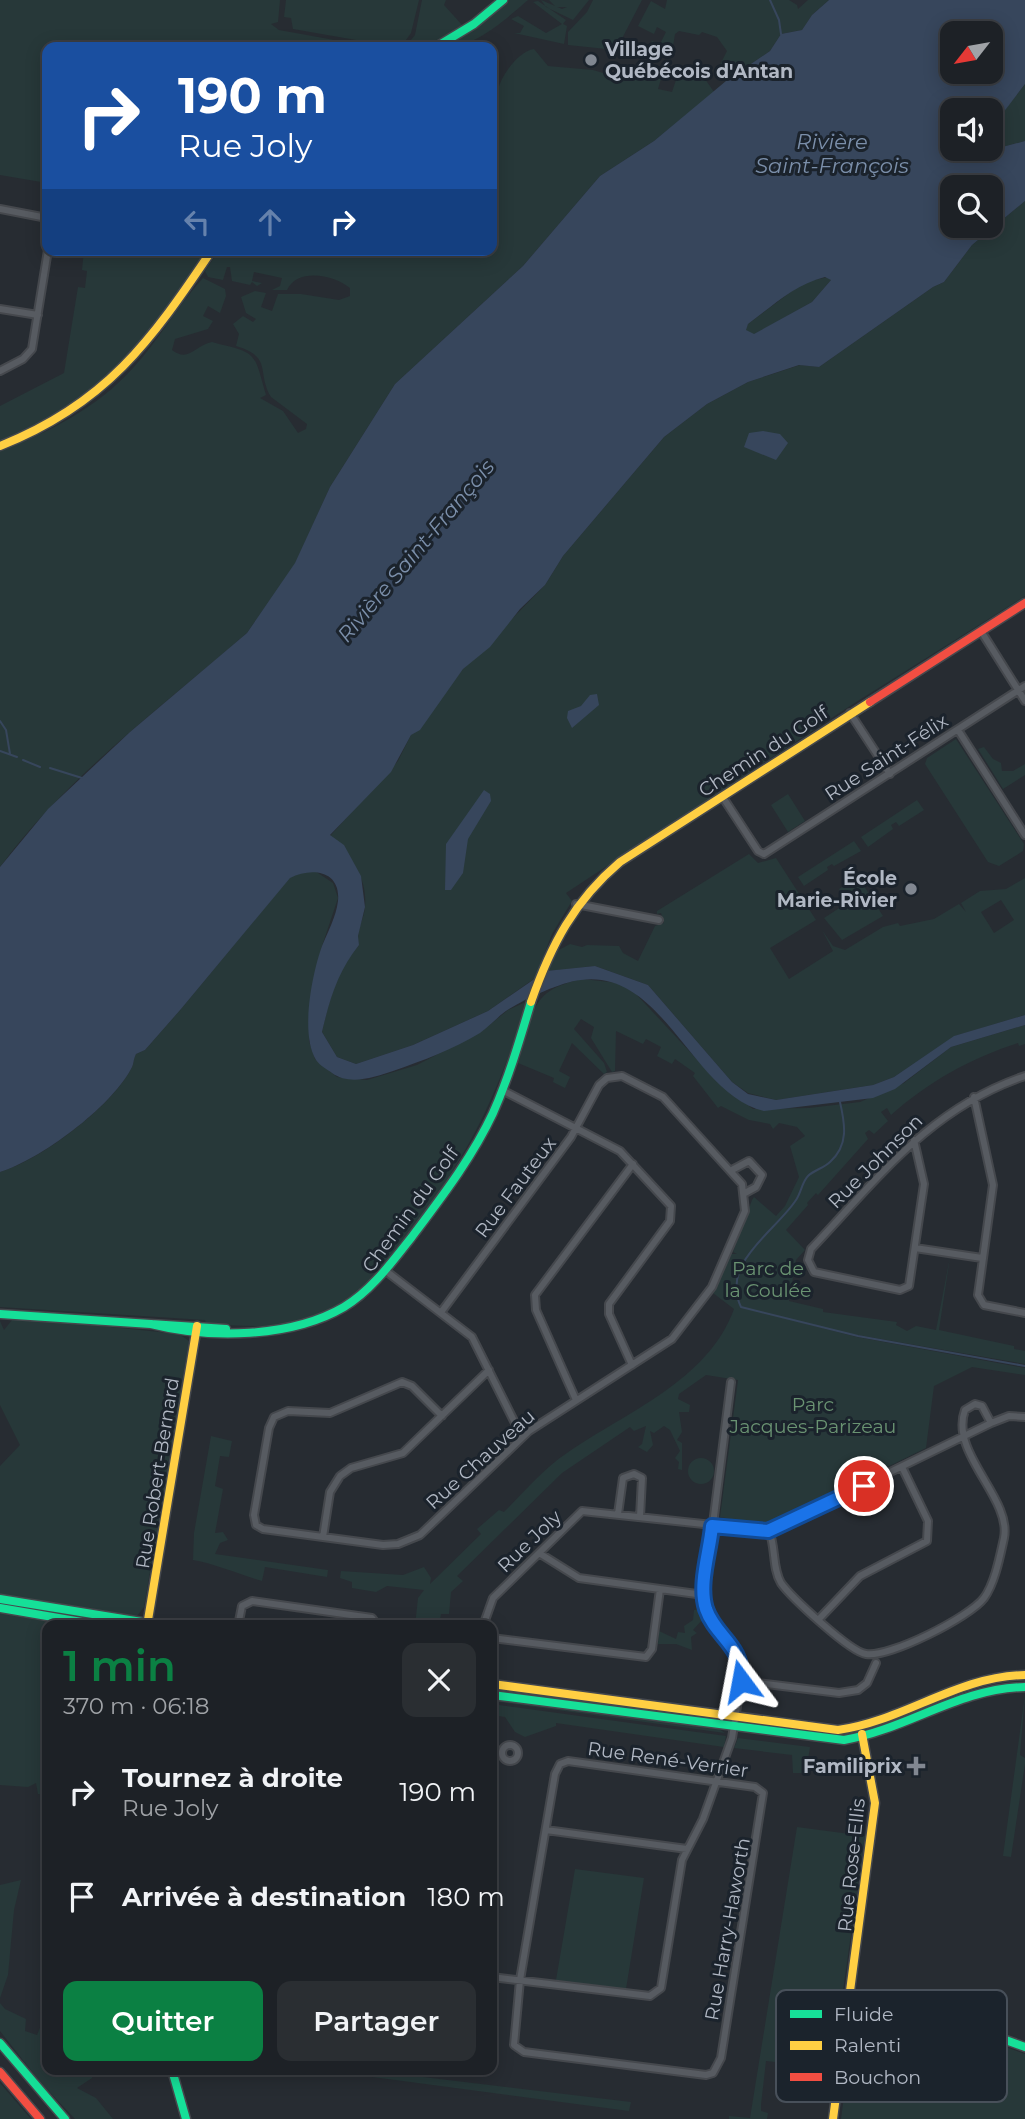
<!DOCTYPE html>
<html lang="fr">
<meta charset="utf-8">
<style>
body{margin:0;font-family:Montserrat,sans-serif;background:#2a2e32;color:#f1f3f6;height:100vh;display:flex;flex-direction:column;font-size:26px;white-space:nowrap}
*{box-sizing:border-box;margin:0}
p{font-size:23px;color:#a0a3a7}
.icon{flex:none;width:38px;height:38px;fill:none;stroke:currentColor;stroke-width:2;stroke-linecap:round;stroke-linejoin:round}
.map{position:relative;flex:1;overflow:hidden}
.drawer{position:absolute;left:42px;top:1620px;width:455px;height:455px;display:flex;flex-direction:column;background:#1d2126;border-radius:14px;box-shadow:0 4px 18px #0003,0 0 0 2px #3b3e43}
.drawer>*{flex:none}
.hud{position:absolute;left:42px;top:42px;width:455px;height:214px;border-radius:14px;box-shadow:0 4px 18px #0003,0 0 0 2px #3b3e43;background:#1a4fa0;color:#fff;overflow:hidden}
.needle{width:46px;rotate:239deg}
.controls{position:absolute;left:940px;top:21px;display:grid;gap:14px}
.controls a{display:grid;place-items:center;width:63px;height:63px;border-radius:14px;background:#1d2126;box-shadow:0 4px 18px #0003,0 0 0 2px #3b3e43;font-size:35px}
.pin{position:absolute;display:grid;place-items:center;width:60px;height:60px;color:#fff;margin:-30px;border:4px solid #fff;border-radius:50%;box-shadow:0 2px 7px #0007}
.me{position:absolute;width:77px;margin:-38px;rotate:347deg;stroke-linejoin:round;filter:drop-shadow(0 0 5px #0008)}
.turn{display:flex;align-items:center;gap:24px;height:147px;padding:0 21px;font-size:32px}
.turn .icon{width:91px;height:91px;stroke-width:2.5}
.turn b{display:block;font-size:49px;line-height:60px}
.lanes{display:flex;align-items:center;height:66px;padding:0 21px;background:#0003;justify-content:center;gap:35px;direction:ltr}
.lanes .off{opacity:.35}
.round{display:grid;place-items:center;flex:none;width:74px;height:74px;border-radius:14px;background:#2a2e32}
.headline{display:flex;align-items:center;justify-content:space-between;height:119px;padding:0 21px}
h1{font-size:42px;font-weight:600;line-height:52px;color:#0b8043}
.cta{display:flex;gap:14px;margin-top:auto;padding:14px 21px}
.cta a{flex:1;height:80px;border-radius:14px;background:#0b8043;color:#fff;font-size:28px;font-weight:600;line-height:80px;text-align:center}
.cta a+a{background:#2a2e32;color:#f1f3f6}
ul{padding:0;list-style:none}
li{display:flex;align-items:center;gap:21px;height:105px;padding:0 21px}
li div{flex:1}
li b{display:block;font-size:26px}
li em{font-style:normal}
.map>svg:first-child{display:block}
.green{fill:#273839;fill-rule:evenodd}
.water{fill:#37465c;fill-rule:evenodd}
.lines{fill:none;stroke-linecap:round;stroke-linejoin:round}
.stream{stroke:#37465c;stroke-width:2}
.street-casing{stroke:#45484d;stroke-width:10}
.fast-casing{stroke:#45484d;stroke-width:11}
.slow-casing{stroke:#45484d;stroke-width:11}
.jam-casing{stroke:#45484d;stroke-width:11}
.street{stroke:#575b61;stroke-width:6}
.fast{stroke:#16e098;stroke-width:8}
.slow{stroke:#ffcf43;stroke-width:8}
.jam{stroke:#f24e42;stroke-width:8}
.route-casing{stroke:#114b97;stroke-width:18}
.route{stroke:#1a73e8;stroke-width:12}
.poi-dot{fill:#818791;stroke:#1b232c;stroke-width:2.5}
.labels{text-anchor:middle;stroke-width:6;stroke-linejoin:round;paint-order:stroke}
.poi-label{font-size:19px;font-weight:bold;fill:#b1b8c4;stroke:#1b232c;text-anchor:end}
.street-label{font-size:19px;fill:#b1b8c4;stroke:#1b232c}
.park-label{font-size:19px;fill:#6a9372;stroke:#1b232c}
.water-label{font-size:21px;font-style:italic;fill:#7b8faa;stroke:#1b232c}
.key{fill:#1b232c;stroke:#48505a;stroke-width:2}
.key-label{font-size:19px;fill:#b1b8c4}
</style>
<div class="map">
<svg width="1025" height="2119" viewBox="0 0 1025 2119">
<rect width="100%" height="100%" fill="#272c32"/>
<!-- green -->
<path class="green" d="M0 0H280L278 22 271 24 279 30 373 47H47V183L0 175Z
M286 0H419L411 33 401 47H396L293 29 291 18 284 17Z
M422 0H446L444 5 463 26 427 47H405L415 35Z
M509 0H528C507 18 476 47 447 47Z
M541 0 562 9 567 7H556L549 0H589L573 20 546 7Z
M593 0H642L616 50 568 45V32L587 12Z
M667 0H789L797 5 798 9 808 0H829L812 15 802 30 781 34 770 51 729 79 719 67 727 51 717 37 702 32 699 35 679 31 675 34 673 46 668 45 663 55 625 54 632 40 648 49 652 41 660 44 666 32 657 27 654 34 638 26 651 1 665 9Z
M538 1 566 20 563 24 567 26 564 44 514 33H520L524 26 511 19 518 16 546 33 562 24 533 2Z
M534 49 548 66 593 70 613 76 620 65 656 66 663 72 658 89 672 92 677 77H694L700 81 705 79 714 92 654 141 600 176 523 266 395 384 330 487 295 564 247 633C162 707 67 776 0 867V451C49 432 97 408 133 368 159 340 177 306 203 278L225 289 226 296 220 313 208 306 203 316 213 321 208 329 175 339 172 350C189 363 195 345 212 342 258 354 253 350 266 395L260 398 283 411 298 433 306 429 307 424 271 397C256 371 273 357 236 346L239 334 233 324 243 316 253 322 256 319 246 313 241 297 255 291 266 293 261 307 272 311 278 294H301L339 300 350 296V288C333 274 297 268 287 290H272L280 286 282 278 254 272 252 281 262 283 257 286 252 282 250 285 232 281 230 267H227L223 280 208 277 205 271 219 250H492V93L497 94C499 78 518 51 534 49Z
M1025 84V141L991 150C989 125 1011 103 1025 84Z
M1025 201V596L853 704 566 893 572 901 552 934 535 978 488 1011 413 1045 356 1064 337 1057 322 1032C329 1000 338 968 359 945 355 932 364 920 365 907 368 875 349 857 330 836L398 761 411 735 463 669 545 585 563 556 664 437 707 404 748 382 800 365 819 367 933 287 944 282 972 245Z
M84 250H160L203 255C143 346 104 400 0 441V406L64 373 78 287 85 288 87 271 82 270Z
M829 277 831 280 812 302 753 335 745 330 748 324 804 282Z
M956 739 1024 844 1023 851 999 866 988 862 925 764 927 758Z
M984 747 993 759 1001 763 1002 771H1013L1025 764V775L1003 789 978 749Z
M788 794 805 821 788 832 771 805Z
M917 800 924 810 899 826 896 822 891 825 893 829 868 847 861 837Z
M854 841 861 851 834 866 832 864 827 867 828 870 804 886 798 877Z
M749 854 758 863 776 858 816 920 770 948 789 979 833 951 822 930 833 946 845 950 883 927 898 923 900 926 934 919 959 904 966 912 961 903 980 891 1006 889 1025 878V1015L955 1036 894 1077 873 1085 776 1100 748 1093 732 1082 648 985 595 966 548 971 555 952 570 944 582 947 587 945 619 946 623 953 638 961 655 926 664 923 661 913 657 914V911ZM1001 900 1014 920 994 933 981 912Z
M312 869 333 883 338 898 321 949 311 999 309 1041 315 1059 337 1077 367 1080 417 1065 482 1031 508 1010 528 1001C496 1099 467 1159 404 1241 382 1269 360 1298 326 1313 287 1330 247 1327 206 1323L205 1320 0 1307V1172C41 1160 111 1107 131 1069 134 1064 133 1059 136 1054L145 1050 181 1009 290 877Z
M849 883 852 888 858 884 864 886 883 916 842 940 824 918 847 903 839 889Z
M583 979 618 983 636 994 719 1083 753 1109 809 1108 860 1102 904 1083 951 1047 1025 1025V1044L1019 1046 1018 1043C971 1058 928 1082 891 1115L887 1108 881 1112 888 1121 874 1134 869 1130 865 1133 868 1139 818 1195 816 1193 807 1203 808 1205 786 1230 805 1250 796 1260 789 1301 823 1309V1312L897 1322 896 1325 907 1331 916 1326 936 1330 950 1257 939 1330 1014 1346V1349L1025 1351V1364L846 1333 764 1313 857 1337 1025 1368V1375L972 1367 934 1386 926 1448 771 1524 764 1525 720 1517 738 1380 706 1375 679 1394 678 1399 690 1405 689 1412H679L682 1432 677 1440 682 1443V1470L678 1469 679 1462 675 1458 680 1451 670 1430 664 1426 654 1433 650 1431 653 1445 647 1452 638 1447 642 1444 646 1426 634 1431 630 1427 562 1473 457 1576 463 1581 451 1592 449 1614H441L439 1626H415L418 1598 424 1590 387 1586 376 1592 352 1588V1582L340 1578 341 1571 403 1575 424 1567 431 1578 430 1584 481 1534 477 1529 499 1510 504 1512C524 1492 543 1469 567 1453 626 1412 708 1381 734 1309L713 1293 731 1254H737L733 1252 752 1200 754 1197 776 1216 785 1206 799 1177 790 1146 805 1136 797 1127 779 1123 773 1129 770 1124 749 1120 721 1106 718 1108 693 1076 695 1073 675 1059 672 1064 657 1056 661 1047 646 1039 643 1044 616 1031 615 1071 612 1072 591 1038 594 1027 581 1019 574 1029 604 1063 607 1072 604 1074 572 1043 559 1071 570 1077 565 1088 553 1082 554 1078 518 1063C534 1015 527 990 583 979Z
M33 1319 179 1334 189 1341 144 1607 137 1616 0 1594V1466L20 1445 0 1405V1321L4 1330 12 1320Z
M211 1436 232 1441 229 1457 220 1456 215 1486 223 1489 215 1533 223 1532 228 1540 220 1543 215 1554 328 1570 327 1577 265 1567 262 1581C238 1574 216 1564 193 1560L194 1533Z
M688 1471a13 13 0 1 1 26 0a13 13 0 1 1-26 0Z
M700 1609 704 1618 693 1630 697 1633 691 1637 692 1650 676 1644H658L659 1631 676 1639 678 1632 685 1633 684 1626 693 1620 694 1610Z
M0 1613 71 1626H47V1795L38 1794 36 1783 28 1787 0 1785Z
M1025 1695 1020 1755 1025 1758V1764L1011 1857 1003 1856Z
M492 1699 719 1729 725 1733 492 1701Z
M492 1704 726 1736 724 1747 556 1723V1726L525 1737 515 1732 505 1717 492 1715Z
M738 1738 810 1747 806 1773H793L792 1755 734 1748Z
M797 1827 865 1836 832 2068 766 2061 761 2105V2111L768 2113 767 2119H729V2116L750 2118Z
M575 1869 644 1878 626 1989 556 1980Z
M21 1880 14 1910 8 1975 0 1998V1885Z
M47 1955V2070H95L92 2078 77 2088 96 2098 113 2119H75L40 2082 0 2031V2003L5 2009 26 2019 25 2031 37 2035 42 2023Z
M860 2017 959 2030 1025 2054V2119H841L854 2022Z
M320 2070H365L631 2102 629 2111Z
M0 2083 31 2119H0Z"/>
<!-- water -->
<path class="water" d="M829 0H1025V84L1003 113 991 140 990 110H952V149L991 150 1025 141V201L972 245 944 282 933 287 819 367 799 365 748 382 707 404 664 437 563 556 545 585 520 609 490 647 463 669 420 730 411 735 391 772 330 835 344 845 361 876 365 907 358 936 359 945C338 971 330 998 322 1032L337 1057 356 1064 413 1045 488 1011 546 971 595 966 648 985 732 1082 748 1094 776 1100 873 1085 894 1077 954 1036 1025 1015V1025L951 1047 895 1089 873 1098 764 1111C692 1094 664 969 581 980 561 982 527 998 509 1009 498 1016 490 1026 480 1033 452 1050 424 1060 393 1071 374 1077 350 1086 332 1073 327 1069 320 1066 316 1060 300 1034 312 974 322 946 328 931 336 917 338 901 341 870 311 867 290 878L181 1009 145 1050 136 1054C133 1060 134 1064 131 1069 110 1108 41 1159 0 1172V867L48 809 130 732 247 633 295 563 330 487 395 384 523 266 600 176 654 141 726 81 770 51 781 34 802 30 812 15ZM952 33H990V72H952ZM952 187H990V226H952ZM825 277 831 280 812 302 754 334 746 330 748 324C774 305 794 285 825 277Z
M763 431 780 434 788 443 776 460 744 447 749 433Z
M597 694 599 705 572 728 567 718 568 711 581 706 590 695Z
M484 790 490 794 491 801 468 839 463 873 451 890H445L446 844Z"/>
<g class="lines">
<!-- stream -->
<path class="stream" d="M770 0 779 20 781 34
M0 721 6 730 10 754
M0 751 17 757
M23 760 40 767
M50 768 82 778
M840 1102C845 1124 849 1145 830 1162 824 1168 814 1170 808 1176 802 1182 801 1193 796 1200 775 1232 720 1263 741 1307L858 1336 1025 1366"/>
<!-- street casing -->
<g class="street-casing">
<path id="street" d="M0 209 47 218
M0 309 38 315
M0 371 23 359 32 349 48 250
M981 631 1025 701
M850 713 890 774
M958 730 1025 835
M722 796 758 851 764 854 1025 686
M576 904 659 920
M502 1090 620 1151 671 1206 670 1221 609 1304V1314L632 1365
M974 1097 993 1185 978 1295 984 1305 1025 1313
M914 1140 924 1184 909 1286 900 1290 814 1272 808 1260 811 1249C878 1178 930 1108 1025 1076
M732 1170 749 1161 762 1175 756 1187 745 1193
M915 1248 982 1258
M386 1271 472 1337 522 1437
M442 1311 571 1137 599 1085 607 1078 622 1076 663 1097 742 1184 745 1211 712 1287 672 1339 529 1431 420 1535 398 1544 383 1545 263 1529 256 1525 254 1515 269 1428 274 1417 288 1411 330 1413 402 1382 412 1386 442 1416
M576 1400 536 1310 535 1295 633 1164
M618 1514 623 1478 634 1474 642 1478 640 1517
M769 1531C776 1547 772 1568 781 1583 791 1597 850 1652 866 1654 889 1658 970 1617 984 1598 995 1583 1000 1556 1004 1538 1012 1498 949 1453 965 1410L975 1404 982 1406 991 1423
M323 1537 330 1492 340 1476 351 1468 403 1453 489 1370
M539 1553 579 1578 704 1595
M819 1619 860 1576 927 1541 928 1521 902 1467
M238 1626 242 1606 252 1601 372 1618 378 1626
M483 1626 493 1598 582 1511 769 1531 991 1423 1009 1416 1025 1417
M492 1638 646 1657 652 1649 660 1589
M741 1681 839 1693 858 1690 867 1683 876 1663
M502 1753a8 8 0 1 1 16 0a8 8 0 1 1-16 0Z
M568 1761 755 1787 763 1793 721 2058 713 2073 706 2075 524 2052 514 2045 520 1980 555 1774 560 1764Z
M546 1830 687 1849
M492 1977 650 1996 661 1988 682 1860 703 1819 732 1738 741 1681 740 1658 709 1615 704 1595 731 1382"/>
</g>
<!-- fast casing -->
<g class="fast-casing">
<path id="fast" d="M436 47 474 24 503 0
M0 1314 226 1329
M151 1324C210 1339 291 1338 344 1307 371 1291 392 1262 411 1238 441 1198 472 1158 493 1113 509 1077 520 1039 531 1002
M0 1599 148 1623
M0 1608 105 1626
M492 1695 844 1740C908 1729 959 1688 1025 1687
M850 2007 956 2022 1025 2047
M0 2043 65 2119
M172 2070 186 2119"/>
</g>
<!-- slow casing -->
<g class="slow-casing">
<path id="slow" d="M0 446C106 404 151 341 212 250
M531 1002C551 945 574 901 620 862L870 702
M148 1623 162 1626
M147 1626 197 1326
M492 1684 838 1730C904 1721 957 1676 1025 1675
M833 2119 875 1803 862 1734"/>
</g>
<!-- jam casing -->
<g class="jam-casing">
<path id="jam" d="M870 702 1025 603
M0 2072 40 2119"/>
</g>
<!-- street -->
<use href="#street" class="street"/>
<!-- fast -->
<use href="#fast" class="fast"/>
<!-- slow -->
<use href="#slow" class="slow"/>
<!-- jam -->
<use href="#jam" class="jam"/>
</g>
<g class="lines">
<!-- route casing -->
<g class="route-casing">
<path id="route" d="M741 1681C743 1644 716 1638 706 1609 698 1584 710 1551 712 1526L768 1531 864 1486"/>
</g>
<!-- route -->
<use href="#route" class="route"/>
</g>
<!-- markers -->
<g class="poi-dot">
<circle cx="591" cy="60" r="7"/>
<circle cx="911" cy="889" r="7"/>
<path d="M912.5 1755.5h7v7h7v7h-7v7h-7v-7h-7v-7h7z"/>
</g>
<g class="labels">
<!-- poi labels -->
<g class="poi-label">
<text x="605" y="56" text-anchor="start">Village<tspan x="605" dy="22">Québécois d'Antan</tspan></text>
<text x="897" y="885">École<tspan x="897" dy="22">Marie-Rivier</tspan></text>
<text x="902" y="1773">Familiprix</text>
</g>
<!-- street labels -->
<g class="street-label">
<text transform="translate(763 751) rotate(-33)" y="7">Chemin du Golf</text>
<text transform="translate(886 757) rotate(-33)" y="7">Rue Saint-Félix</text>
<text transform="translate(875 1161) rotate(-45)" y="7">Rue Johnson</text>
<text transform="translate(515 1187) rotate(-53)" y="7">Rue Fauteux</text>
<text transform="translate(410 1209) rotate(-54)" y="7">Chemin du Golf</text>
<text transform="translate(480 1459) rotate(-42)" y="7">Rue Chauveau</text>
<text transform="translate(157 1473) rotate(-81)" y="7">Rue Robert-Bernard</text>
<text transform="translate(529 1541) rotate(-44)" y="7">Rue Joly</text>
<text transform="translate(668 1759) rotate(8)" y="7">Rue René-Verrier</text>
<text transform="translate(851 1865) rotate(-84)" y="7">Rue Rose-Ellis</text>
<text transform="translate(727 1929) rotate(-80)" y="7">Rue Harry-Haworth</text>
</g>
<!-- park labels -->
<g class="park-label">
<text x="768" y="1275">Parc de<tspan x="768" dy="22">la Coulée</tspan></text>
<text x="813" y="1411">Parc<tspan x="813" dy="22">Jacques-Parizeau</tspan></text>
</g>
<!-- water labels -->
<g class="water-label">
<text x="832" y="149">Rivière<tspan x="832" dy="24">Saint-François</tspan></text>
<text transform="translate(416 551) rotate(-50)" y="7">Rivière Saint-François</text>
</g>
</g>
<!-- legend -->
<rect x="776" y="1990" width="231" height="112" rx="10" class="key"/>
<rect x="790" y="2010" width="32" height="8" fill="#16e098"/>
<rect x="790" y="2041" width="32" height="9" fill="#ffcf43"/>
<rect x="790" y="2073" width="32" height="8" fill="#f24e42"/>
<g class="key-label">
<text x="834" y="2021">Fluide</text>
<text x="834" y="2052">Ralenti</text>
<text x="834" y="2084">Bouchon</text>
</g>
</svg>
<div class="controls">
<a><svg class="needle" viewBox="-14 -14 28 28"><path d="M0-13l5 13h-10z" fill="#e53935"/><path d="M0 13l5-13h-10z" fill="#a0a3a7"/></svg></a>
<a><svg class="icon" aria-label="sound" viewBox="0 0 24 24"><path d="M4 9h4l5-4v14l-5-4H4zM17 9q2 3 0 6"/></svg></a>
<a><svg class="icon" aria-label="search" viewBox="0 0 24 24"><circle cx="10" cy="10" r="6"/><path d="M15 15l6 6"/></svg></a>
</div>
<div class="pin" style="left:864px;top:1486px;background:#d93025"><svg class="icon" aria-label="arrive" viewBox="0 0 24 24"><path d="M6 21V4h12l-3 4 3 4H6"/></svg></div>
<svg class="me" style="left:741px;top:1681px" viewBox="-20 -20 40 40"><path d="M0-17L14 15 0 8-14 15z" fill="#1a73e8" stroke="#fff" stroke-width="4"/></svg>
<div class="hud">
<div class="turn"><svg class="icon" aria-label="right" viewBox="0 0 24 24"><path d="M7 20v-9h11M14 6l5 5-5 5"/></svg><div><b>190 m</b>Rue Joly</div></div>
<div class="lanes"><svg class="icon off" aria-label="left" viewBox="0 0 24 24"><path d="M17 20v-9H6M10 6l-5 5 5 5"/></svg><svg class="icon off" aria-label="ahead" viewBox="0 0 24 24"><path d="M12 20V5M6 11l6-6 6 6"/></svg><svg class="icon" aria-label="right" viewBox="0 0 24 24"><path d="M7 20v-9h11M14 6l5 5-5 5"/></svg></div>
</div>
<section class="drawer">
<div class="headline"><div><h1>1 min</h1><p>370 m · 06:18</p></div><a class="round"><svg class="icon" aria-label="close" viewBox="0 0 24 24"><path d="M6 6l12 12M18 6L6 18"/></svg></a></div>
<ul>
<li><svg class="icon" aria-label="right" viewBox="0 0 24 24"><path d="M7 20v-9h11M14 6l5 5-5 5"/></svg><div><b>Tournez à droite</b><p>Rue Joly</p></div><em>190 m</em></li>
<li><svg class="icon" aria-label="arrive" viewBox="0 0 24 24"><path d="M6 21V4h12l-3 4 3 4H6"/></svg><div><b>Arrivée à destination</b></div><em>180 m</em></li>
</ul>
<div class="cta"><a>Quitter</a><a>Partager</a></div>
</section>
</div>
